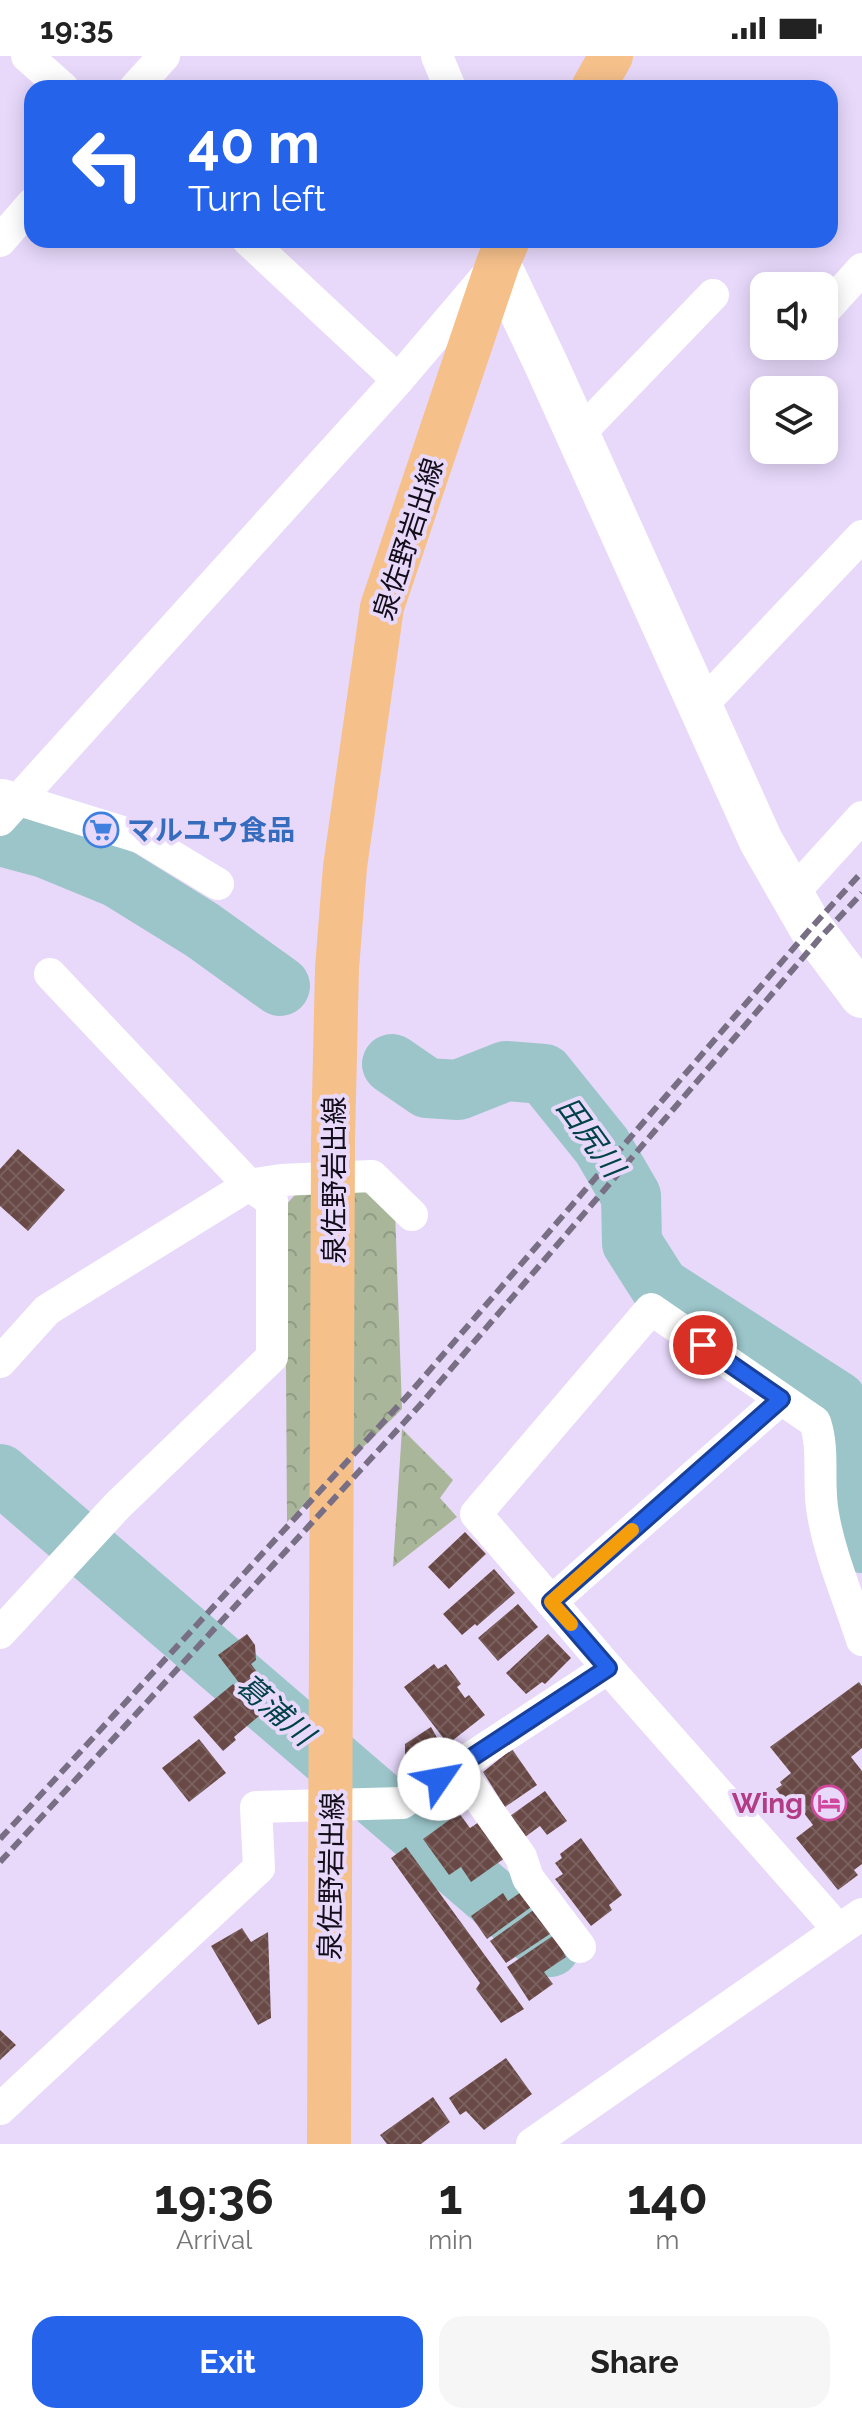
<!DOCTYPE html>
<meta charset="utf-8">
<style>
body{margin:0;font-family:Raleway,"Noto Sans JP",sans-serif;background:#f6f6f6;color:#222;height:100vh;display:flex;flex-direction:column;font-size:30px;white-space:nowrap}
*{box-sizing:border-box;margin:0}
p{font-size:26px;color:#767676}
.icon{flex:none;width:44px;height:44px;fill:none;stroke:currentColor;stroke-width:2;stroke-linecap:round;stroke-linejoin:round}
.map{position:relative;height:2088px;overflow:hidden}
.panel{display:flex;flex-direction:column;background:#fff;flex:1}
.panel>*{flex:none}
.banner{position:absolute;left:24px;top:24px;width:814px;height:168px;border-radius:24px;box-shadow:0 4px 20px #0003;background:#2563eb;color:#fff;overflow:hidden}
.controls{position:absolute;left:750px;top:216px;display:grid;gap:16px}
.controls a{display:grid;place-items:center;width:88px;height:88px;border-radius:16px;background:#fff;box-shadow:0 4px 20px #0003;font-size:40px}
.pin{position:absolute;display:grid;place-items:center;width:68px;height:68px;color:#fff;margin:-34px;border:4px solid #fff;border-radius:50%;box-shadow:0 2px 8px #0007}
.me{position:absolute;width:88px;margin:-44px;rotate:57deg;stroke-linejoin:round;filter:drop-shadow(0 0 6px #0008)}
.turn{display:flex;align-items:center;gap:28px;height:168px;padding:0 32px;font-size:36px}
.turn .icon{width:104px;height:104px;stroke-width:2.5}
.turn b{display:block;font-size:56px;line-height:68px}
.eta{display:flex;justify-content:space-evenly;align-items:center;height:136px;text-align:center}
.eta b{font-size:48px;font-weight:700;line-height:56px}
.primary-button{display:flex;gap:16px;margin-top:auto;padding:16px 32px}
.primary-button a{flex:1;height:92px;border-radius:24px;background:#2563eb;color:#fff;font-size:32px;font-weight:700;line-height:92px;text-align:center}
.primary-button a+a{background:#f6f6f6;color:#222}
.status{display:flex;justify-content:space-between;align-items:center;height:56px;padding:0 40px;background:#fff;direction:ltr}
.status svg{height:22px;fill:currentColor}
.map>svg:first-child{display:block}
.park{fill:url(#park-crowns)}
.lines{fill:none;stroke-linecap:round;stroke-linejoin:round}
.river{stroke:#9bc5c9;stroke-width:60}
.building{fill:url(#building-cross-hatch)}
.street{stroke:#fff;stroke-width:32}
.secondary{stroke:#fff;stroke-width:44}
.primary{stroke:#f6c08b;stroke-width:44}
.rail{stroke:#786f85;stroke-width:6;stroke-dasharray:12 6;stroke-linecap:butt}
.route-casing{stroke:#184099;stroke-width:20}
.route{stroke:#2563eb;stroke-width:14}
.slow{stroke:#f59e0b;stroke-width:14}
.labels{text-anchor:middle;stroke-width:8;stroke-linejoin:round;paint-order:stroke}
.street-label{font-size:28px;fill:#120d19;stroke:#e8d9fb}
.shop-label{font-size:28px;font-weight:bold;fill:#366cbe;stroke:#e8d9fb;text-anchor:start}
.hotel-label{font-size:28px;font-weight:bold;fill:#b23c85;stroke:#e8d9fb;text-anchor:end}
.water-label{font-size:30px;font-style:italic;fill:#004247;stroke:#e8d9fb}
</style>
<div class="status"><b>19:35</b><svg viewBox="0 0 49 12"><path d="M0 12V9h3v3zM5 12V6h3v6zM10 12V3h3v9zM15 12V0h3v12zM26 1h20v11H26zM47 4h2v5h-2z"/></svg></div>
<div class="map">
<svg width="862" height="2088" viewBox="0 0 862 2088">
<defs>
<pattern id="park-crowns" width="20" height="18" patternUnits="userSpaceOnUse" patternTransform="scale(2)"><rect width="20" height="18" fill="#a9b69a"/><path d="M2 6a3 3 0 1 1 6 0M12 15a3 3 0 1 1 6 0" fill="none" stroke="#909b84"/></pattern>
<pattern id="building-cross-hatch" width="8" height="8" patternUnits="userSpaceOnUse" patternTransform="scale(2)"><rect width="8" height="8" fill="#694946"/><path d="M0 0l8 8M0 8l8-8" fill="none" stroke="#795f5d"/></pattern>
</defs>
<rect width="100%" height="100%" fill="#e8d9fb"/>
<!-- park -->
<path class="park" d="M368 1121 395 1154 402 1353 287 1466 285 1150 310 1122Z
M402 1373 453 1424 440 1442 457 1461 393 1511Z"/>
<g class="lines">
<!-- river -->
<path class="river" d="M0 780 45 792 118 822 202 874 280 930
M392 1008 427 1032 458 1034 506 1015 544 1018 602 1090 631 1140 632 1187 660 1231 837 1345 854 1375 849 1435 862 1487
M0 1418 550 1891"/>
</g>
<!-- building -->
<path class="building" d="M18 1093 65 1134 28 1175 0 1150V1113Z
M465 1476 486 1498 449 1533 428 1511Z
M494 1513 515 1537 477 1570 475 1568 462 1579 443 1558Z
M518 1548 538 1571 498 1605 478 1582Z
M247 1578 255 1589 256 1604 251 1608 257 1616V1634L249 1640 218 1599Z
M548 1578 571 1602 545 1628 542 1626 526 1638 506 1617Z
M434 1608 438 1613 446 1608 461 1628 457 1631 465 1642 469 1639 485 1659 448 1688 404 1631Z
M859 1626 862 1630V1692L851 1701 862 1715V1808L854 1814 858 1819 838 1834 796 1782 813 1769 794 1744 788 1749 776 1733 782 1729 780 1726 791 1717 770 1691Z
M233 1628 259 1660 234 1681 236 1684 223 1695 193 1661Z
M431 1671 444 1694 405 1718V1688Z
M199 1683 226 1717 189 1746 162 1712Z
M512 1693 537 1729 505 1751 483 1716Z
M545 1735 567 1765 547 1779 540 1770 525 1781 510 1760Z
M459 1757 470 1772 479 1766 505 1802 471 1826 461 1811 449 1819 423 1783Z
M581 1782 622 1839 609 1849 612 1854 591 1870 555 1823 563 1818 555 1807 562 1802 560 1798Z
M406 1791 524 1953 501 1967 476 1933 480 1927 391 1802Z
M524 1834 534 1849 487 1883 471 1860 503 1837 508 1845Z
M539 1850 556 1874 506 1907 490 1885Z
M242 1872 251 1886 268 1876 271 1962 258 1969 211 1890Z
M554 1879 566 1901 544 1916 553 1928 529 1945 507 1911Z
M0 1974 16 1989 0 2004Z
M506 2002 532 2038 484 2074 466 2055 460 2059 449 2042Z
M433 2041 450 2066 421 2088H387L380 2079Z"/>
<g class="lines">
<!-- street -->
<path class="street" d="M27 0 63 32
M437 0 450 32
M135 32 164 0
M248 184 398 324
M0 185 32 148
M824 255 862 213
M578 379 713 239
M700 651 862 480
M3 739 142 782 218 828
M0 764 398 324 488 218
M791 839 862 761
M0 1306 47 1254 249 1129 281 1124 372 1120 412 1159
M551 1546 781 1343
M0 1577 117 1450 272 1301V1145L249 1129 50 918
M457 1711 521 1801 528 1822 580 1891
M838 1873 608 1612 476 1458 651 1253 815 1366C825 1396 817 1427 823 1458 830 1500 849 1543 862 1584
M0 2053 259 1812 256 1751 402 1747 608 1612
M532 2088 862 1858"/>
<!-- secondary -->
<path class="secondary" d="M498 207 546 308 761 785 811 872 862 940"/>
<!-- primary -->
<path class="primary" d="M593 32 611 0
M329 2088 333 1085 337 912 345 811 382 551 498 207 508 184"/>
<!-- rail -->
<path class="rail" d="M0 1783 410 1337 811 872 862 816
M0 1806 421 1348 819 883 862 837"/>
</g>
<g class="lines">
<!-- route casing -->
<g class="route-casing">
<path id="route" d="M439 1723 608 1612 551 1546 781 1343 703 1289"/>
</g>
<!-- route -->
<use href="#route" class="route"/>
<!-- slow -->
<path class="slow" d="M571 1568 551 1546 632 1474"/>
</g>
<!-- icons -->
<defs>
<g id="supermarket-ring" transform="scale(1.8)"><circle r="9.5" fill="#e8d9fb" stroke="#3f7fe0" stroke-width="1.5"/><path d="M-6-5.5h2.5l.6 2H6L4.5 2H-2.5L-4.4-4H-6ZM-1.5 3.2a1.3 1.3 0 1 0 .1 0ZM3 3.2a1.3 1.3 0 1 0 .1 0Z" fill="#3f7fe0"/></g>
<g id="hotel-ring" transform="scale(1.8)"><circle r="9.5" fill="#e8d9fb" stroke="#d1479c" stroke-width="1.5"/><path d="M-6-4.5h1.5V1H6V5H4.5V3h-9V5H-6ZM-4 0a1.8 1.8 0 1 1 3.6 0ZM.5 0V-2.5h3Q6-2.5 6 0Z" fill="#d1479c"/></g>
</defs>
<g fill-rule="evenodd">
<use href="#supermarket-ring" x="101" y="774"/>
<use href="#hotel-ring" x="829" y="1747"/>
</g>
<g class="labels">
<!-- street labels -->
<g class="street-label">
<text transform="translate(408 483) rotate(-72)" y="10">泉佐野岩出線</text>
<text transform="translate(334 1124) rotate(-90)" y="10">泉佐野岩出線</text>
<text transform="translate(331 1820) rotate(-89)" y="10">泉佐野岩出線</text>
</g>
<!-- shop labels -->
<g class="shop-label">
<text x="127" y="784">マルユウ食品</text>
</g>
<!-- hotel labels -->
<g class="hotel-label">
<text x="803" y="1757">Wing</text>
</g>
<!-- water labels -->
<g class="water-label">
<text transform="translate(590 1081) rotate(54)" y="10">田尻川</text>
<text transform="translate(275 1654) rotate(41)" y="10">葛浦川</text>
</g>
</g>
</svg>
<div class="controls">
<a><svg class="icon" aria-label="sound" viewBox="0 0 24 24"><path d="M4 9h4l5-4v14l-5-4H4zM17 9q2 3 0 6"/></svg></a>
<a><svg class="icon" aria-label="layers" viewBox="0 0 24 24"><path d="M12 4l9 5-9 5-9-5zM3 14l9 5 9-5"/></svg></a>
</div>
<div class="pin" style="left:703px;top:1289px;background:#d93025"><svg class="icon" aria-label="arrive" viewBox="0 0 24 24"><path d="M6 21V4h12l-3 4 3 4H6"/></svg></div>
<svg class="me" style="left:439px;top:1723px" viewBox="-20 -20 40 40"><circle r="19" fill="#fff"/><path d="M0-13L10 11 0 6-10 11z" fill="#2563eb"/></svg>
<div class="banner">
<div class="turn"><svg class="icon" aria-label="left" viewBox="0 0 24 24"><path d="M17 20v-9H6M10 6l-5 5 5 5"/></svg><div><b>40 m</b>Turn left</div></div>
</div>
</div>
<section class="panel">
<div class="eta">
<div><b>19:36</b><p>Arrival</p></div>
<div><b>1</b><p>min</p></div>
<div><b>140</b><p>m</p></div>
</div>
<div class="primary-button"><a>Exit</a><a>Share</a></div>
</section>
